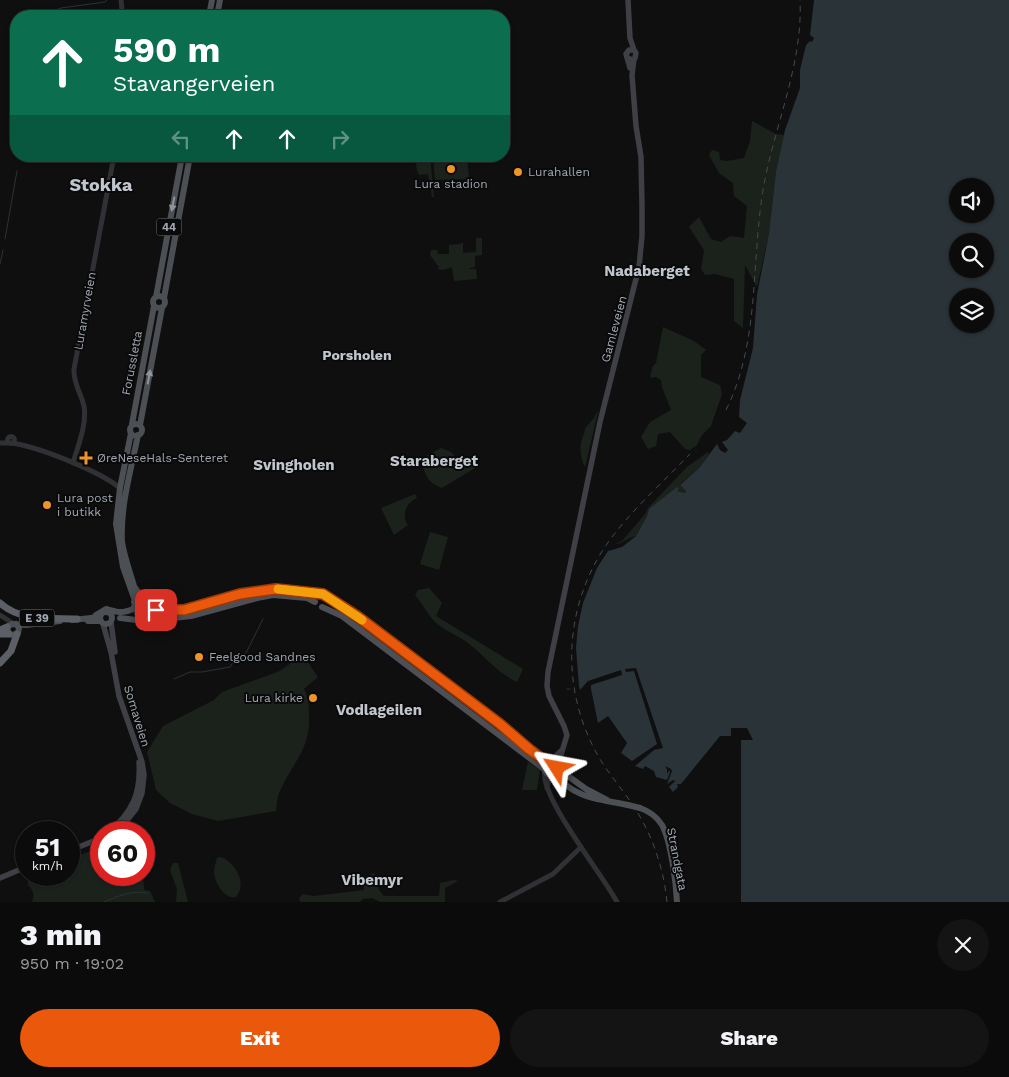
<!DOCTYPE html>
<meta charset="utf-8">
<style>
body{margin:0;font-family:"Work Sans",sans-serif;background:#141415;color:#f1f3f6;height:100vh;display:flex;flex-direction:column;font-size:19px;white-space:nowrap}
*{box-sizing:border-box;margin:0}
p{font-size:16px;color:#9a9b9d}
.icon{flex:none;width:28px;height:28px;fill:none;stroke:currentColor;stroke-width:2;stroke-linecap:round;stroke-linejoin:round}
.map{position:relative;height:902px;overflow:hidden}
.panel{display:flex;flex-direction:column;background:#0b0b0c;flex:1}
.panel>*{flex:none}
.top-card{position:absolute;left:10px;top:10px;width:500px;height:152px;border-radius:20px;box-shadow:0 1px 4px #0004,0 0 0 1px #2b2b2d;background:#0b6e4f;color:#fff;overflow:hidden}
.tools{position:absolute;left:949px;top:178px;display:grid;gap:10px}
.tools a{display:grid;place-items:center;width:45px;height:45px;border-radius:50%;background:#0b0b0c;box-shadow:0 1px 4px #0004,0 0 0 1px #2b2b2d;font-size:25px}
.speed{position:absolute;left:15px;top:821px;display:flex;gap:10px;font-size:25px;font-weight:700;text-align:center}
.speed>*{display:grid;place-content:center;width:65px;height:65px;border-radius:50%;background:#0b0b0c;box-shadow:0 1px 4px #0004,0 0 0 1px #2b2b2d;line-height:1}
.speed small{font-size:12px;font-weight:400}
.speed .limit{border:8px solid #d22;background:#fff;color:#111}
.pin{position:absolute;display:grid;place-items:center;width:42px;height:42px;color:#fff;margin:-21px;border-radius:10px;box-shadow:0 2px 8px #0006}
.me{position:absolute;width:55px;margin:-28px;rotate:304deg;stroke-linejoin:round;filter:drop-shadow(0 0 4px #0008)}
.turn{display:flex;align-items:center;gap:18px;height:105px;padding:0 20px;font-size:22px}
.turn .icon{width:65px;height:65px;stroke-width:2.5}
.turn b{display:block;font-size:35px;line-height:42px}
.lanes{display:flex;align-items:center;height:48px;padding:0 20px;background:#0003;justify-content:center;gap:25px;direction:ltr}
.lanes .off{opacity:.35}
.round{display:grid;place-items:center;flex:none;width:52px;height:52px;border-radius:26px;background:#141415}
.head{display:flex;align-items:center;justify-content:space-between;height:85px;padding:0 20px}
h1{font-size:30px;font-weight:800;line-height:38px}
.button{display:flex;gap:10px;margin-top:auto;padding:10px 20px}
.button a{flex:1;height:58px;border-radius:30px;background:#ea580c;color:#fff;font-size:20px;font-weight:800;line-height:58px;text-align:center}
.button a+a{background:#141415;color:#f1f3f6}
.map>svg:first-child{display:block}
.green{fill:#1b221c}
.water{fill:#293338;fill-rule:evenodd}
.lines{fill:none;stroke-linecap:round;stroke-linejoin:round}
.stream{stroke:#293338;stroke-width:1}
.tertiary{stroke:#303135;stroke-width:5}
.secondary{stroke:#3e4045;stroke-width:5.5}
.primary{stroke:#4c4f54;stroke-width:6}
.motorway{stroke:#5c6066;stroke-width:7}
.rail{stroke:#47494e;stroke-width:1;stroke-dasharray:6 5;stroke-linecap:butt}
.primary-bridge{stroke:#4c4f54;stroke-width:6}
.oneway{fill:#8f959e}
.route-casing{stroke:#983908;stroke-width:12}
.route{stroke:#ea580c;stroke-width:9}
.slow{stroke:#f59e0b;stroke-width:9}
.poi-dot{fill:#ed952a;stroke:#0a0a0b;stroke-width:2}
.labels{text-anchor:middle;stroke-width:4;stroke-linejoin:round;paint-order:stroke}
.shield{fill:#0a0a0b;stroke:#73787f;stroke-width:1}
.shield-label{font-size:11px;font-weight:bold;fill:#a0a7b1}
.poi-label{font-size:12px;fill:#a0a7b1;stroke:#0a0a0b;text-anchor:start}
.street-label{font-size:12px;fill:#a0a7b1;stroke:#0a0a0b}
.neighbourhood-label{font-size:14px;font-weight:bold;fill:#c1c5cd;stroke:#0a0a0b}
.quarter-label{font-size:15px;font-weight:bold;fill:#c1c5cd;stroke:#0a0a0b}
.district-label{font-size:18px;font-weight:bold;fill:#c1c5cd;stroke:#0a0a0b}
</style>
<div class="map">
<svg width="1009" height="902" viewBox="0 0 1009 902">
<rect width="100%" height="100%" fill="#0f0f10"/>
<!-- green -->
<path class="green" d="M752 121 776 134 784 135 776 171 769 233 757 287 745 265 743 328 734 321V279L715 274 705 275 701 269 704 250 689 227 699 217 711 239 721 242 730 236 744 238 747 206 734 196 733 183 719 173 709 155 712 150 719 152 720 160 727 161 744 158 750 141Z
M415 156H430L434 197H432L428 174 419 175 417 171Z
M433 156H467L469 179 435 180Z
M476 238H482V255L475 256V267L468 269H476L477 279 454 281 452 267 443 270 438 269 439 267 430 255 431 250H437L438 254H449V245L460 244 463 242V253L476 252Z
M663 327 694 341 706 350 701 355V377L720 385 722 394 711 426 702 435 697 445 690 450 685 449 670 432 658 434 656 446 648 449 641 437 650 422 671 410 662 387 661 380 656 377 651 378 650 376 653 366 656 363Z
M597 412H598L585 467C580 457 579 446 583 436 585 432 584 428 588 425 592 420 594 419 597 412Z
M441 448 451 452 459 461 473 462 475 468 442 488C428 483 424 474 421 459Z
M708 452 709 454 699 468 680 484 686 491 685 493 677 491 649 509 647 516 636 536C628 537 623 544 615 544L622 541 646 513 648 508 687 467Z
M415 494 417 498C406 503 401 515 408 525L394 535 381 508Z
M430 532 448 537 439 570 420 564Z
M429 588 442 603 436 616 523 669 517 682C497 673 485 656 468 643 457 634 443 631 433 620 426 612 422 603 415 595L418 590Z
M301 652 318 677 304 689C309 698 309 705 309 715 311 749 292 763 280 791 277 797 277 804 276 811L218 821 192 814 170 803 156 790 147 752 163 726 214 700 222 692 280 671 291 663Z
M528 762 540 770 537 790H522Z
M101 847V875H143L144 890 150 891 155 902H32C35 894 33 890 28 885V875H69V859Z
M220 857C235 861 248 884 236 897 224 900 214 881 214 871 214 867 216 862 217 858Z
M173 863H178L188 902H176L177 889 170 870Z
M374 873 379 890 384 896H439L440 883 454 880 458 881 445 888V902H380L372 898 363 899 360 902H300L299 898 303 894 314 896 364 890V877Z"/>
<!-- water -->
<path class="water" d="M814 0H1009V902H741V740H753L747 728H731V736H720L681 784H677L678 787 673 792 669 787 674 782H676L673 780 667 784 672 771 671 769 665 766 667 769V773H668L669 770 670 772 667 780 656 777 654 771 645 766 643 769 635 766 654 750 663 748 636 668 625 669 626 672 634 671 657 744 632 761 621 753 627 743 608 716 598 723 591 689V685L622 675 621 670 588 681 580 690 579 686 576 648 578 626 583 603 597 568 608 551 622 547 636 536 647 516 649 509 677 487 679 488 677 491 685 493 686 491 680 485 699 468 717 444 720 450 725 453 728 450 722 442 727 440 735 431 740 433 747 423 739 417 740 400 753 348 757 295 769 233 776 171 785 130 800 88V70L806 45 810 41 812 42 814 38 810 35ZM958 186H985V214H958ZM958 241H985V269H958ZM958 296H985V324H958Z"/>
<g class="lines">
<!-- stream -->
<path class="stream" d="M53 11 61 8 105 2 107 0
M19 158V156
M5 239 17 171
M0 264 3 250
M174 679 190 672H202L230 667 237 657 245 654 247 651 263 619
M567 689H570
M104 902C118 896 132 890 147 893"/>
<!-- tertiary -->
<path class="tertiary" d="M121 0 122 10 125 16
M7.5 440a3.5 3.5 0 1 1 7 0a3.5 3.5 0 1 1-7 0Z
M0 443H11
M12 443C39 447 99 471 120 488
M73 463C78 445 87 425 84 406 81 393 73 383 74 369L114 156
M0 615 14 624
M545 771C539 796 603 875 617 902
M547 788 548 782 552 775
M500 902 553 874 580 848"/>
<!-- secondary -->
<path class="secondary" d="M628 0 630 38 634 50
M628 58 632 60 635 58 636 53 634 50H629L626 54 630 68
M111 622 115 652
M103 624 111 652 119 696 142 762 144 775 142 793 136 809 128 819 113 832
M551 761 562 750
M557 768 567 735 564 726 549 696 547 686 548 672 600 422 639 267 642 236V206L641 157 636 126 632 75 634 59
M108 832C133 813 141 792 139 762
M69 851 101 838
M0 878 26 867"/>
<!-- primary -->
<path class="primary" d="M209 16 212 0
M217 16 220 0
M153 302a6 6 0 1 1 12 0a6 6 0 1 1-12 0Z
M156 297 182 156
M164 298 190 156
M130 430a6 6 0 1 1 12 0a6 6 0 1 1-12 0Z
M132 424 154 306
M140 425 162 308
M131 433 120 488 116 524 123 567 138 609
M133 585 144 600 156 608
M134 586C130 572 124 556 122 542 120 507 131 470 138 435
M326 598 357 616 500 724 528 749 549 761
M137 612a6 6 0 1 1 12 0a6 6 0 1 1-12 0Z
M322 607 342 616 544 769
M149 609C183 615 207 601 240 594 266 589 291 589 318 595
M100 618a6 6 0 1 1 12 0a6 6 0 1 1-12 0Z
M96 615 106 609C118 612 121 614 133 609L135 605 134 602
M120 618 153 622
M147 618H174L191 616 257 598 273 595 307 598 315 602
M72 620 91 618 101 615
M88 621H101
M16 624 19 628 18 633 13 635 9 634 7 627 12 624 26 625 60 621
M544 768a7 7 0 1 1 14 0a7 7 0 1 1-14 0Z
M557 768 586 789 607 800
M552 774C560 780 567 787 575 791 591 800 610 801 628 805
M640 808C649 811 657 817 662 825 671 841 676 883 677 902"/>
<!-- motorway -->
<path class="motorway" d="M0 603C21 622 51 618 77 619
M0 630 7 627
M0 634H9
M0 663 11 651 17 634"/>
<!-- rail -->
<path class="rail" d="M726 410C760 342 751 263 763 190 774 126 803 65 800 0
M667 902C664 870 653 837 636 810 626 794 613 779 603 764 558 693 562 603 612 537 635 507 664 481 690 454"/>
<!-- primary-bridge -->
<path class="primary-bridge" d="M628 805 640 808"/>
</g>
<!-- one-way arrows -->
<defs><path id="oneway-solid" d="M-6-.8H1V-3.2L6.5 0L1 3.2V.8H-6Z" transform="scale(1.25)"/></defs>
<g class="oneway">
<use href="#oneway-solid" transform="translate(173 204) rotate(101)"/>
<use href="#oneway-solid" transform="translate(149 377) rotate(-79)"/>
</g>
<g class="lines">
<!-- route casing -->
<g class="route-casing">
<path id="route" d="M156 610H184L240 594 276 589 323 594 357 616 500 724 529 749 541 758 555 762 557 768"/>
</g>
<!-- route -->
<use href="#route" class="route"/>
<!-- slow -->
<path class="slow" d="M278 589 323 594 362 620"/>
</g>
<!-- markers -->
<g class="poi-dot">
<circle cx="451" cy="169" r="5"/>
<circle cx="518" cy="172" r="5"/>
<path d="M83.5 450.5h5v5h5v5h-5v5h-5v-5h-5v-5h5z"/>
<circle cx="47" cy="505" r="5"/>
<circle cx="199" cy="657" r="5"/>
<circle cx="313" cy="698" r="5"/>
</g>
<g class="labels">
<!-- shield labels -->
<g class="shield">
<rect x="156.5" y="218.5" width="25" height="17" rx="4"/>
<rect x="19.5" y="609.5" width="35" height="17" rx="4"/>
</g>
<g class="shield-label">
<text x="169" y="231">44</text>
<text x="37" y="622">E 39</text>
</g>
<!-- poi labels -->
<g class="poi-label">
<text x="528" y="176">Lurahallen</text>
<text x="451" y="188" text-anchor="middle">Lura stadion</text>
<text x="97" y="462">ØreNeseHals-Senteret</text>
<text x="57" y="502">Lura post<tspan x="57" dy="14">i butikk</tspan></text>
<text x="209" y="661">Feelgood Sandnes</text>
<text x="303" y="702" text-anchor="end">Lura kirke</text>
</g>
<!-- street labels -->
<g class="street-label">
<text transform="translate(85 311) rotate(-80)" y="4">Luramyrveien</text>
<text transform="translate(614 329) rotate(-75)" y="4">Gamleveien</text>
<text transform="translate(132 363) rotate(-79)" y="4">Forussletta</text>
<text transform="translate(137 716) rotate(73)" y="4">Somaveien</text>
<text transform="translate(677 859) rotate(79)" y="4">Strandgata</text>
</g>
<!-- neighbourhood labels -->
<g class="neighbourhood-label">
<text x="357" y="360">Porsholen</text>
</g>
<!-- quarter labels -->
<g class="quarter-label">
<text x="647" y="276">Nadaberget</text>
<text x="434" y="466">Staraberget</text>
<text x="294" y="470">Svingholen</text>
<text x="379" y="715">Vodlageilen</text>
<text x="372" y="885">Vibemyr</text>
</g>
<!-- district labels -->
<g class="district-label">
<text x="101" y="191">Stokka</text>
</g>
</g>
</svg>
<div class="tools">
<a><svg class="icon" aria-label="sound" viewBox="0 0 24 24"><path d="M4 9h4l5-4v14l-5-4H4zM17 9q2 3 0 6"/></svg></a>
<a><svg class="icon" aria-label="search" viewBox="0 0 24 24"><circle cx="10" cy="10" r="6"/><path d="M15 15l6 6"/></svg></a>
<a><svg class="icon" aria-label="layers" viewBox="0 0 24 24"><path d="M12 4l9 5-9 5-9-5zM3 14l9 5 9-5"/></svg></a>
</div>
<div class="speed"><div>51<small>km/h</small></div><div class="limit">60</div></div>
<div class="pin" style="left:156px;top:610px;background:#d93025"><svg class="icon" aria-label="arrive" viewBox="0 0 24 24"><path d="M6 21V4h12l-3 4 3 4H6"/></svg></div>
<svg class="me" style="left:557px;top:768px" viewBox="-20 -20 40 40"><path d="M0-17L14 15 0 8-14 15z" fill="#ea580c" stroke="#fff" stroke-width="4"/></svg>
<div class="top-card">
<div class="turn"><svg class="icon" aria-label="ahead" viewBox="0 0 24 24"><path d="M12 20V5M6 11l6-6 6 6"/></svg><div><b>590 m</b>Stavangerveien</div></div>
<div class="lanes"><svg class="icon off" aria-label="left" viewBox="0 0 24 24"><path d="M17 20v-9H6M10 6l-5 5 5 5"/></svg><svg class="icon" aria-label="ahead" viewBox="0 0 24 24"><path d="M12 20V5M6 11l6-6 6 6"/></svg><svg class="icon" aria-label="ahead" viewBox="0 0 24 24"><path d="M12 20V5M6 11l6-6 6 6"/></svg><svg class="icon off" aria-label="right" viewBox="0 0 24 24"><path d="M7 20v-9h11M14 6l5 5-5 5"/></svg></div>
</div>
</div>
<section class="panel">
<div class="head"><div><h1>3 min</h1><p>950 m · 19:02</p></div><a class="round"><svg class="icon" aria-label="close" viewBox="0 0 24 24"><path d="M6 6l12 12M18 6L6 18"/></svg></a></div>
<div class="button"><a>Exit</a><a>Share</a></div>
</section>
